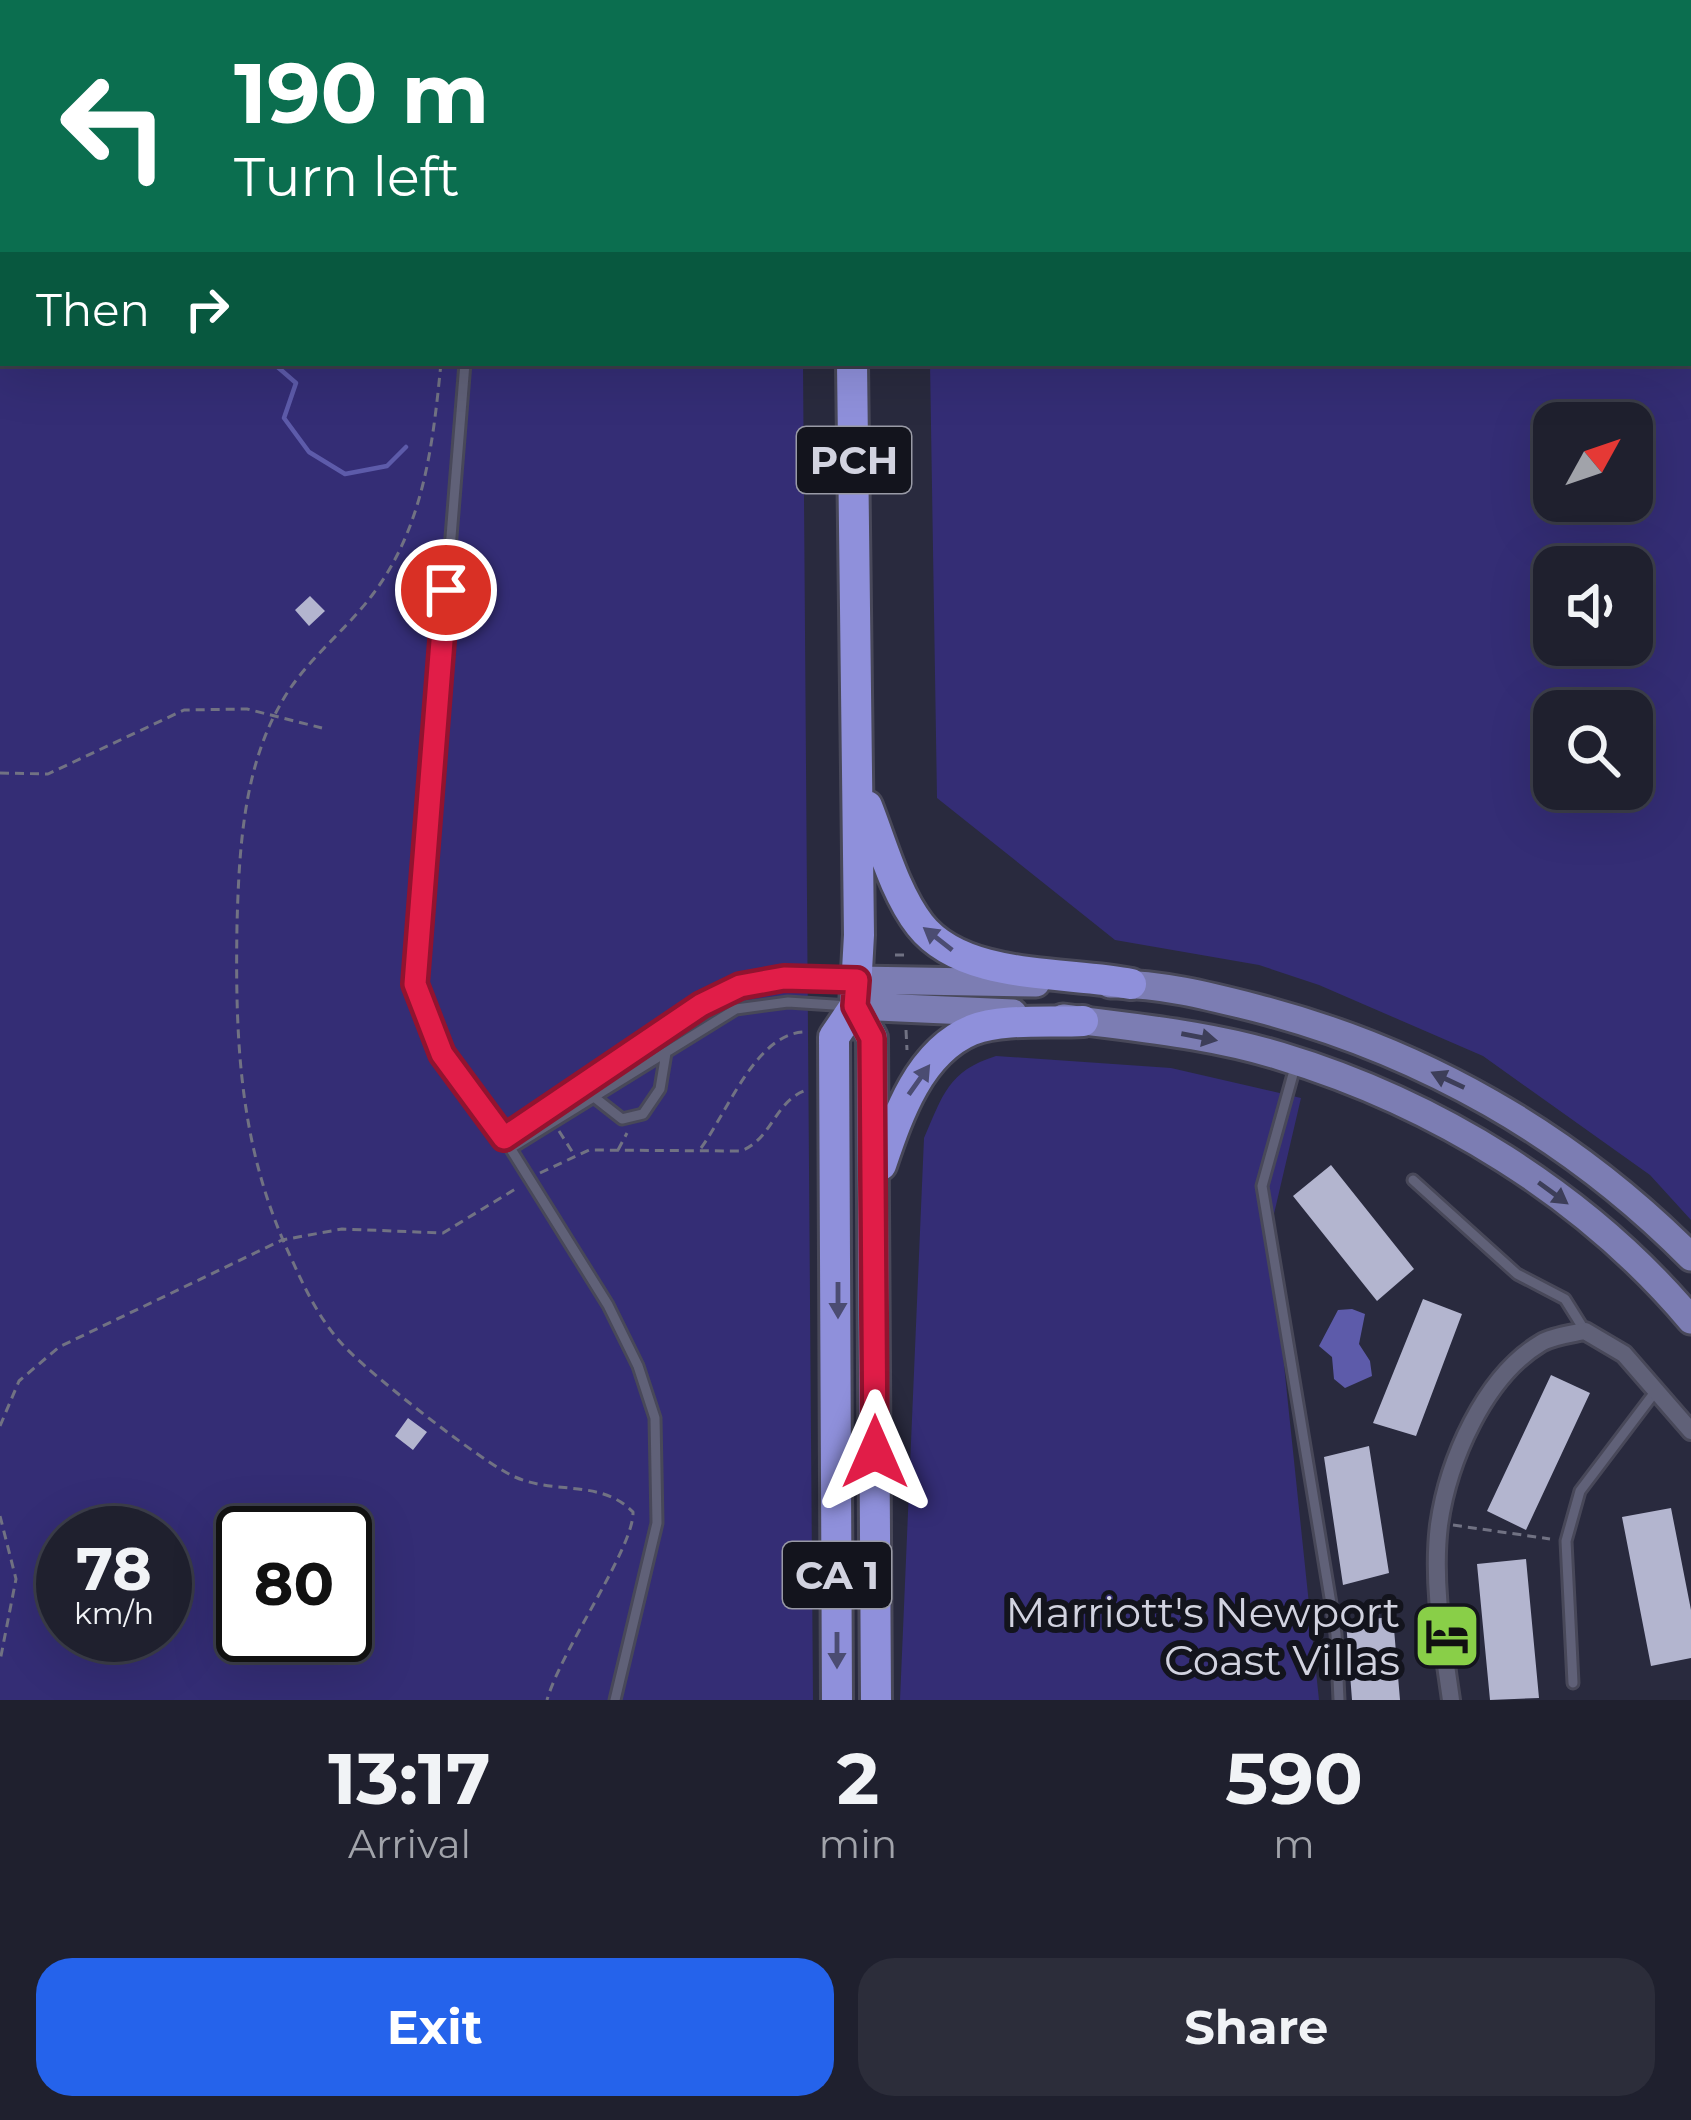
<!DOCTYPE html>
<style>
body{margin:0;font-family:Montserrat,sans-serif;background:#2c2d3a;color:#f1f3f6;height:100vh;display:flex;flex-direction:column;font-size:45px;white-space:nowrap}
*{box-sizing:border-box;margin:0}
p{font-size:39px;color:#a1a3aa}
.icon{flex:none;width:66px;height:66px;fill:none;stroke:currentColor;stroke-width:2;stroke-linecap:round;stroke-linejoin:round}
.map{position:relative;height:1700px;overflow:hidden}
.panel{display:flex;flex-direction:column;background:#1f202e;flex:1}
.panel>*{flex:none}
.guide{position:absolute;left:0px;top:0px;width:1692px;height:366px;box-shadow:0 12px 48px #0002,0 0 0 3px #3c3e4a;background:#0b6e4f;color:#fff;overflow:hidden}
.needle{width:78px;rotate:50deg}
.tools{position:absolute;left:1533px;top:402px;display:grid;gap:24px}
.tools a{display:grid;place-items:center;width:120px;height:120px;border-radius:24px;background:#1f202e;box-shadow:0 12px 48px #0002,0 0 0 3px #3c3e4a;font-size:60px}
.speed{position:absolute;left:36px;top:1506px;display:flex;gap:24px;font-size:60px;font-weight:700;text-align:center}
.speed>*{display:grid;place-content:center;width:156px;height:156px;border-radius:50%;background:#1f202e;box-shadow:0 12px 48px #0002,0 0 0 3px #3c3e4a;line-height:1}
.speed small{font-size:30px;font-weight:400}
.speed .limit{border:6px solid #111;border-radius:18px;background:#fff;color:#111}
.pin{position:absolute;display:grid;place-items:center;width:102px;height:102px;color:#fff;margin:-51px;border:6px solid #fff;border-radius:50%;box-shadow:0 3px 12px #0007}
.me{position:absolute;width:132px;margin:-66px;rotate:0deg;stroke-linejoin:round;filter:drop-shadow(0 0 9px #0008)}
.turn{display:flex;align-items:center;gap:42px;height:252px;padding:0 36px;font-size:54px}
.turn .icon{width:156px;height:156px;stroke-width:2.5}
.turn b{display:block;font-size:84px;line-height:102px}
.then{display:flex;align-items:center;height:114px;padding:0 36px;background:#0003;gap:24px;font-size:45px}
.eta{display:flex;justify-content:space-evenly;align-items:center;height:204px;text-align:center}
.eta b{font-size:72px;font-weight:700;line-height:84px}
.primary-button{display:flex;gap:24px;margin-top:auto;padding:24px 36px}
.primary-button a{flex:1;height:138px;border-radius:36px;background:#2563eb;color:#fff;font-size:48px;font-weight:700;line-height:138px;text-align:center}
.primary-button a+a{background:#2c2d3a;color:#f1f3f6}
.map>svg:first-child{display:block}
.green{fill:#342d75;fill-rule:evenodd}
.water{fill:#5d5baa}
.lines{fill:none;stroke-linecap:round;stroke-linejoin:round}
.stream{stroke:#5d5baa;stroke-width:4.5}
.building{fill:#b3b5cf}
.lane-casing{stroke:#484859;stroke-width:15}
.street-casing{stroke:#484859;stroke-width:22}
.primary-casing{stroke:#484859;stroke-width:33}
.highway-casing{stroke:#484859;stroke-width:36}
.path{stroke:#717283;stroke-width:3;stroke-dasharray:9 6;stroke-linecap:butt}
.lane{stroke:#606178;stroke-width:9}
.street{stroke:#606178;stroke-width:16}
.primary{stroke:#7c7db3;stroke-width:27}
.highway{stroke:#8f90db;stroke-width:30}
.oneway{fill:#4b4c72}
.oneway2{fill:#3d3e59}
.route-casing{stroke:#92132f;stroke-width:30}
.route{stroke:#e11d48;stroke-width:21}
.labels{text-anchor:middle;stroke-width:12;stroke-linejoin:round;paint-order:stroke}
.shield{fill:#13141d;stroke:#999aa6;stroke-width:3}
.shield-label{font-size:39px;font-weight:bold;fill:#d2d3e0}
.poi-label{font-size:42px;fill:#d2d3e0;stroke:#13141d;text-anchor:end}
</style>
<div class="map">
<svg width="1691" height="1700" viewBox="0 0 1691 1700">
<rect width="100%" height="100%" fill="#292a3e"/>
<!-- green -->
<path class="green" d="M0 0H802L3 3V363H803L813 1700H0ZM63 1533H165V1635H63ZM243 1533H345V1635H243Z
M924 0H1691V1220L1650 1175 1483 1056 1319 985 1259 965 1115 940 937 798 930 363H1689V3ZM1554 423H1632V501H1554ZM1554 567H1632V645H1554ZM1554 711H1632V789H1554Z
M996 1056 1171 1068 1301 1098 1270 1231 1319 1700H900L924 1138C943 1095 948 1071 996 1056Z"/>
<!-- water -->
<path class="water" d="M1352 1309 1365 1314 1359 1344 1370 1361 1372 1376 1345 1388 1334 1379 1332 1357 1319 1346 1338 1310Z"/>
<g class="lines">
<!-- stream -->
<path class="stream" d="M0 246 3 250
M273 363 296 383 284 418 309 452 345 474 387 466 406 447"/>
</g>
<!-- building -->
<path class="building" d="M310 596 325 611 309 626 295 610Z
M1331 1165 1414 1269 1377 1301 1293 1196Z
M1423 1299 1462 1314 1416 1436 1373 1423Z
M1551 1375 1590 1393 1526 1530 1487 1511Z
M408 1418 427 1432 413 1450 395 1436Z
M1369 1446 1389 1573 1343 1585 1324 1457Z
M1671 1508 1691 1610V1658L1651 1666 1622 1517Z
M1526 1559 1539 1698 1490 1700 1477 1564Z
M1393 1617 1400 1700H1352L1346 1621Z"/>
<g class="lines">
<!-- lane casing -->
<g class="lane-casing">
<path id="lane" d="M465 363 415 984 442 1054 504 1138 608 1305 638 1366 655 1418 657 1523 615 1700
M1295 1067 1262 1186 1336 1634 1339 1700
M594 1097 622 1119 643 1114 660 1089 666 1053
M504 1138 701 1005 740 986 785 978 851 980
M511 1148 736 1009 788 1002 849 1006
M1413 1180 1517 1274 1565 1299 1585 1331
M1573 1683 1566 1541 1580 1491 1655 1392"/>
</g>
<!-- street casing -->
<g class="street-casing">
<path id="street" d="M1451 1700C1443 1643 1432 1583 1439 1525 1448 1461 1484 1377 1541 1343 1553 1336 1571 1334 1585 1331L1624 1354 1691 1431"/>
</g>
<!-- primary casing -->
<g class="primary-casing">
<path id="primary" d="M857 980 1036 983
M1110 984C1158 983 1209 996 1256 1008 1422 1051 1570 1135 1691 1257
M855 1006 1013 1013
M1063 1018C1136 1028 1209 1034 1280 1056 1436 1103 1586 1195 1691 1320"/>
</g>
<!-- highway casing -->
<g class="highway-casing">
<path id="highway" d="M850 0V3
M867 806C882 844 895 893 920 925 964 981 1067 971 1131 984
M855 1006 872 1038 876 1700
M881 1165C898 1115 919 1052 972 1030 1003 1018 1051 1023 1083 1021
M837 1700 834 1037 855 1006 859 935 852 363"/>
</g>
<!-- path -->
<path class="path" d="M513 0V3
M441 363C433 444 424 526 373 594 344 633 303 662 280 705 243 770 239 852 237 925 235 1045 240 1151 292 1260 306 1291 320 1320 343 1345 367 1372 484 1464 515 1477 556 1495 601 1479 633 1512 634 1548 562 1648 547 1700
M0 773 48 774 184 710 247 709 322 728
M895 955H904
M906 1030 907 1050
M559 1131 573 1153
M701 1148C728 1111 756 1034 804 1032
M618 1150 627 1133
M540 1173 589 1150 741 1151C772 1139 774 1103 804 1091
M0 1426 19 1381 59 1347 282 1240 342 1229 443 1233 517 1188
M0 1516 16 1579 0 1661
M1453 1525 1550 1539"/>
<!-- lane -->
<use href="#lane" class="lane"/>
<!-- street -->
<use href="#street" class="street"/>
<!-- primary -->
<use href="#primary" class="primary"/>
<!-- highway -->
<use href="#highway" class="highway"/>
</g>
<!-- one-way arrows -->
<defs><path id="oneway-solid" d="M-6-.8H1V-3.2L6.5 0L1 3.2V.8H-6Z" transform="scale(3)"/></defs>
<g class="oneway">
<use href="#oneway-solid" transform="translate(938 939) rotate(-142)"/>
<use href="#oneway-solid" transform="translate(919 1080) rotate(-55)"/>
<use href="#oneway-solid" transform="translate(838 1300) rotate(90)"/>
<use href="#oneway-solid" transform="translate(837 1650) rotate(90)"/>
</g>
<g class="oneway2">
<use href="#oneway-solid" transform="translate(1199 1037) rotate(11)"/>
<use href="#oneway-solid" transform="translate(1448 1080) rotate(-155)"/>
<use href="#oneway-solid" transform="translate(1553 1193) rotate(36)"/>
</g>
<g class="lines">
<!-- route casing -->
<g class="route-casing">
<path id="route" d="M446 590 415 984 442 1054 504 1138 701 1005 740 986 784 978 857 980 855 1006 872 1038 875 1452"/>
</g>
<!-- route -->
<use href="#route" class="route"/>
</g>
<!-- icons -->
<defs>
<g id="hotel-square" transform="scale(3.45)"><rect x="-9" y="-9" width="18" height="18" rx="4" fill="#89cf48" stroke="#13141d"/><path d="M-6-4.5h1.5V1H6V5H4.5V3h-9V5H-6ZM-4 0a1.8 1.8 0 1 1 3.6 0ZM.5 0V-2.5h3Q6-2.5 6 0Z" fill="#111"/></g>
</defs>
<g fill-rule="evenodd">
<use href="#hotel-square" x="1447" y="1636"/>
</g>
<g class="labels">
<!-- shield labels -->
<g class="shield">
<rect x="797" y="427" width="114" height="66" rx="9"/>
<rect x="783" y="1542" width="108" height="66" rx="9"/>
</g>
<g class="shield-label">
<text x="854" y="474">PCH</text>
<text x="837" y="1589">CA 1</text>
</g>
<!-- poi labels -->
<g class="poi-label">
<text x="1400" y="1627">Marriott's Newport<tspan x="1400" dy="48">Coast Villas</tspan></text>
</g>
</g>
</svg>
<div class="tools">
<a><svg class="needle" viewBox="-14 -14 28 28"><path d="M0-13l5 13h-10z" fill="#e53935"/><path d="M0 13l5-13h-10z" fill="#a1a3aa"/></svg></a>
<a><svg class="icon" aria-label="sound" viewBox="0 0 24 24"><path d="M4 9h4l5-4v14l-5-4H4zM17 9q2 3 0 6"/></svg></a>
<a><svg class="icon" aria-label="search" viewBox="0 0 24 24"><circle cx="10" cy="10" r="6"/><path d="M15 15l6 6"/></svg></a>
</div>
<div class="speed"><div>78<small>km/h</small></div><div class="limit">80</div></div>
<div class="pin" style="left:446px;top:590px;background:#d93025"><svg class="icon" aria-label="arrive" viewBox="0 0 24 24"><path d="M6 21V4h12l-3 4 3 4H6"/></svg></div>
<svg class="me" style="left:875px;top:1452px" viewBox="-20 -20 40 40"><path d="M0-17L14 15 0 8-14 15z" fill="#e11d48" stroke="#fff" stroke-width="4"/></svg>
<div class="guide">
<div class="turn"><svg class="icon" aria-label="left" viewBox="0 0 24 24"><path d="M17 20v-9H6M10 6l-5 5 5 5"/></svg><div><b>190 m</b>Turn left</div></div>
<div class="then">Then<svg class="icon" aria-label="right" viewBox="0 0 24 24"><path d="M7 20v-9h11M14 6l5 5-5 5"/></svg></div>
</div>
</div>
<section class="panel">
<div class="eta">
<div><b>13:17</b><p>Arrival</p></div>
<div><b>2</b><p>min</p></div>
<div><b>590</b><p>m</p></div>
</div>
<div class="primary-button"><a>Exit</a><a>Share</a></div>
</section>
